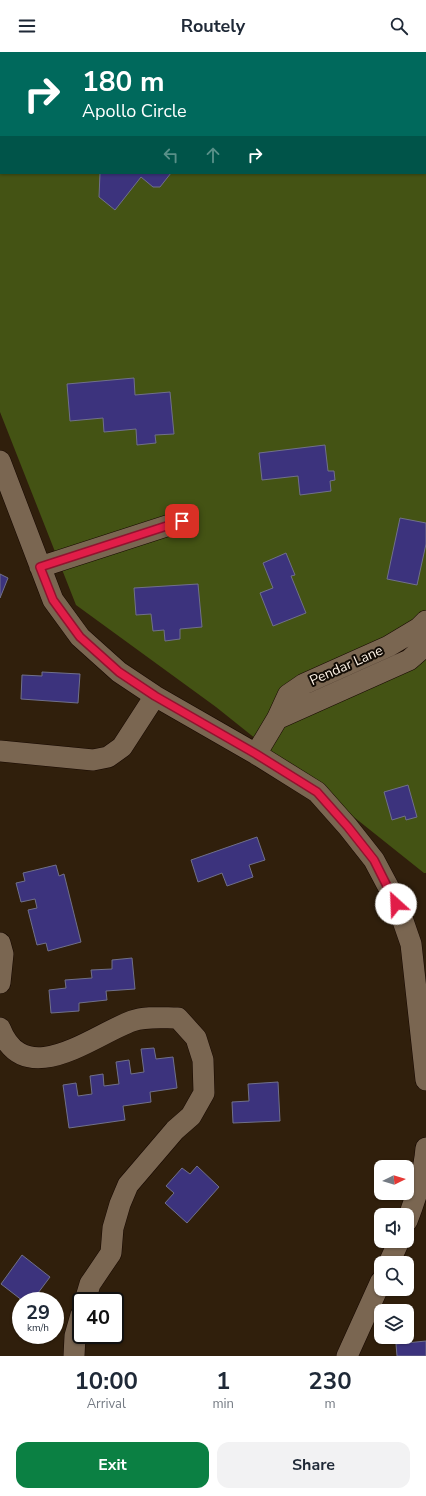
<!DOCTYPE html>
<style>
body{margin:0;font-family:"Nunito Sans",sans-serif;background:#f2f2f3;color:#1f2937;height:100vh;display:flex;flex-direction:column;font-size:15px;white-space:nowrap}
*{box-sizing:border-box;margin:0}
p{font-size:13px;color:#747a83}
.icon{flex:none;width:22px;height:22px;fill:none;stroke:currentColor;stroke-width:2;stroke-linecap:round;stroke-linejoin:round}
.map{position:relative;height:1304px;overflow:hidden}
.side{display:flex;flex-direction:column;background:#fff;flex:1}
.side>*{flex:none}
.top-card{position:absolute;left:0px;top:0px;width:426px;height:122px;box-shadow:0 1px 3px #0004;background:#00695c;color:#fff;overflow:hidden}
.needle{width:26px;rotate:85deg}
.controls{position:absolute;left:374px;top:1108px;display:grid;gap:8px}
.controls a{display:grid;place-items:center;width:40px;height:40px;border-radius:8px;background:#fff;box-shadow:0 1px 3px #0004;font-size:20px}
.speed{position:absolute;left:12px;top:1240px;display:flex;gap:8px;font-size:20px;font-weight:700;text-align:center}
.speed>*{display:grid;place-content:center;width:52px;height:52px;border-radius:50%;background:#fff;box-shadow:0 1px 3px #0004;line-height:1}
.speed small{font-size:10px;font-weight:400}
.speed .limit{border:2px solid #111;border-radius:6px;background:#fff;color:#111}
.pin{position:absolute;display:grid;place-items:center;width:34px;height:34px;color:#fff;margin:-17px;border-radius:8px;box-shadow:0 2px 6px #0006}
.me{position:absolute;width:44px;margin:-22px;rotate:335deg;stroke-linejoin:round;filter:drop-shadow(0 0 3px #0008)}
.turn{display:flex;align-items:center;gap:14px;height:84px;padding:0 16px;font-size:18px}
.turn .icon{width:52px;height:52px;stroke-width:2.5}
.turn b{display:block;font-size:28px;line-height:34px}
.lanes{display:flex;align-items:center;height:38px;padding:0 16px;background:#0003;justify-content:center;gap:20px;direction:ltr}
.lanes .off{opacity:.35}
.eta{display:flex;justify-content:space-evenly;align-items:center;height:68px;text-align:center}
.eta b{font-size:24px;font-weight:700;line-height:28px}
.primary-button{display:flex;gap:8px;margin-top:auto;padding:8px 16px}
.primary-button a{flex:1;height:46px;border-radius:12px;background:#0b8043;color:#fff;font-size:16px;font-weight:700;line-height:46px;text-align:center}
.primary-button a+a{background:#f2f2f3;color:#1f2937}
header{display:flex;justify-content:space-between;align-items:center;height:52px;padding:0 16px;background:#fff;font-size:18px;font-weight:700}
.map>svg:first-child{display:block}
.green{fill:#445314;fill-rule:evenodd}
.building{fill:#3c337d;stroke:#70708a}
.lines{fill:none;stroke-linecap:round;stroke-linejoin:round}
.minor-casing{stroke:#170800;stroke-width:22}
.minor{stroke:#7a6651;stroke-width:21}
.route-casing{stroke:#92132f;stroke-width:10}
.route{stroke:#e11d48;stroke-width:7}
.labels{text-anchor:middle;stroke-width:4;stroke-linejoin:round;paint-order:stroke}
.street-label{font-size:14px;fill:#fdf2e6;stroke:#120b04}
</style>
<header><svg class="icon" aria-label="menu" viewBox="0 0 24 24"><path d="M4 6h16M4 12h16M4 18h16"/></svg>Routely<svg class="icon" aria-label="search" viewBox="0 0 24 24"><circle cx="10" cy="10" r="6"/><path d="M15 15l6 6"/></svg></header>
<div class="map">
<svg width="426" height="1304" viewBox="0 0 426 1304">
<rect width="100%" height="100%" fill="#301f0c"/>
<!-- green -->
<path class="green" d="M0 0H426V821H424L216 655 76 553 0 360ZM1 1H425V121H1Z"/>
<!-- building -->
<path class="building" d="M100 121H171L160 135H153L141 125 115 158 99 145Z
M134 326 135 343 170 340 174 382 155 383 156 391 137 393 136 377 104 380 103 366 70 369 67 332Z
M325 393 328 419H334L335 428 330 429 331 439 300 443 298 424 262 428 259 401Z
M400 466 426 471V492L417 533 387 527Z
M286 501 295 523 291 524 306 561 273 574 260 541 273 536 263 511Z
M0 522 8 526 0 546Z
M198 532 202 575 180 577V587L165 589 164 578 153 579 151 562 136 563 134 536Z
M42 620 80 622 78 651 21 647 22 623 42 624Z
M408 733 417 765 406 768 405 764 392 768 384 740Z
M257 785 265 808 249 813 253 825 227 834 222 821 198 830 191 808Z
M56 813 59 824 64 822 81 890 48 899 46 891 37 893 28 858 37 856 35 847 21 850 16 831 25 829 23 821Z
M132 906 135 937 106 939 107 948 79 951V959L51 961 49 938 66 936 65 928 92 926 91 918 112 917V908Z
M154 996 156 1007 173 1005 177 1036 150 1040 151 1050 123 1054 125 1068 69 1076 63 1033 76 1031 78 1044 92 1042 90 1024 103 1022 104 1034 119 1032 116 1010 129 1008 131 1022 144 1020 141 997Z
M278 1030 280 1069 233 1071 232 1050 249 1049 248 1032Z
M197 1114 219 1135 187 1171 165 1151 174 1141 166 1134 182 1116 190 1122Z
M22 1203 50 1225 32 1249H23L1 1232Z
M426 1289V1304H397L396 1292Z"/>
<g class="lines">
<!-- minor casing -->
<g class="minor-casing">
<path id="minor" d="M0 409 53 548 80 585 119 620 155 644 256 702 317 740 348 775 374 808 391 840 402 866 411 892 426 1028
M40 515 182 469
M277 667 409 608 426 593
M0 699 93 708 108 705 122 695 155 644
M256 702 277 667 288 643 304 632 389 594 419 576 426 569
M0 891 3 902 0 931
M0 976C25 1040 93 983 132 969 146 964 163 966 178 966L196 986 203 1008 204 1041 191 1064 175 1078 128 1133 120 1152 113 1176 111 1201 90 1232 85 1249
M407 1169C416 1146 424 1121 426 1096
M389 1211 399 1189
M74 1304 75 1284 81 1263
M347 1304 381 1229"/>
</g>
<!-- minor -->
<use href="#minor" class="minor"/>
</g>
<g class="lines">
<!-- route casing -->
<g class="route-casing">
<path id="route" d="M182 469 40 515 53 548 80 585 119 620 155 644 256 702 317 740 348 775 374 808 396 852"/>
</g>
<!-- route -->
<use href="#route" class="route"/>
</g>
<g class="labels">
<!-- street labels -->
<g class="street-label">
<text transform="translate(346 613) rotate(-24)" y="5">Pendar Lane</text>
</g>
</g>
</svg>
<div class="controls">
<a><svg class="needle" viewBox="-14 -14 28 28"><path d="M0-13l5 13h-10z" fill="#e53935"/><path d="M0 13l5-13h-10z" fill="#747a83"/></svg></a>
<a><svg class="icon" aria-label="sound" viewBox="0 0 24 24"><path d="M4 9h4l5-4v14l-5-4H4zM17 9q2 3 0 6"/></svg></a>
<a><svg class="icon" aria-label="search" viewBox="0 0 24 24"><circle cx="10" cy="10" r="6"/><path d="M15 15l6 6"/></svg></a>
<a><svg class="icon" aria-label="layers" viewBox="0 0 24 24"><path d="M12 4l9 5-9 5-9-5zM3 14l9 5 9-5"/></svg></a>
</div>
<div class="speed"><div>29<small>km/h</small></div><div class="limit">40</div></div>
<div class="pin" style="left:182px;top:469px;background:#d93025"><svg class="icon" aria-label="arrive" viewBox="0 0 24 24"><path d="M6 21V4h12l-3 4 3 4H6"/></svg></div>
<svg class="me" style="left:396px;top:852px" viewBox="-20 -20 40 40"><circle r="19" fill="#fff"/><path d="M0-13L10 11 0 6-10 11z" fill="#e11d48"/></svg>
<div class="top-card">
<div class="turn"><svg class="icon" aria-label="right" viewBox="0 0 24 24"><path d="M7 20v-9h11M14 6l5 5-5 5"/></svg><div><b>180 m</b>Apollo Circle</div></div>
<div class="lanes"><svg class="icon off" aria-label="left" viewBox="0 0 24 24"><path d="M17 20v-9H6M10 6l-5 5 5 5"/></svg><svg class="icon off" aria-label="ahead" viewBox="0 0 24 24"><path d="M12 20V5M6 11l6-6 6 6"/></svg><svg class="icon" aria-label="right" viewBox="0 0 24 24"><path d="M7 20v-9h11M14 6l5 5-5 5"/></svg></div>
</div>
</div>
<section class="side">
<div class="eta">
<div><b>10:00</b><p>Arrival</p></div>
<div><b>1</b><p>min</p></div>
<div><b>230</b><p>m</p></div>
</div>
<div class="primary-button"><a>Exit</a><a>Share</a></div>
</section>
